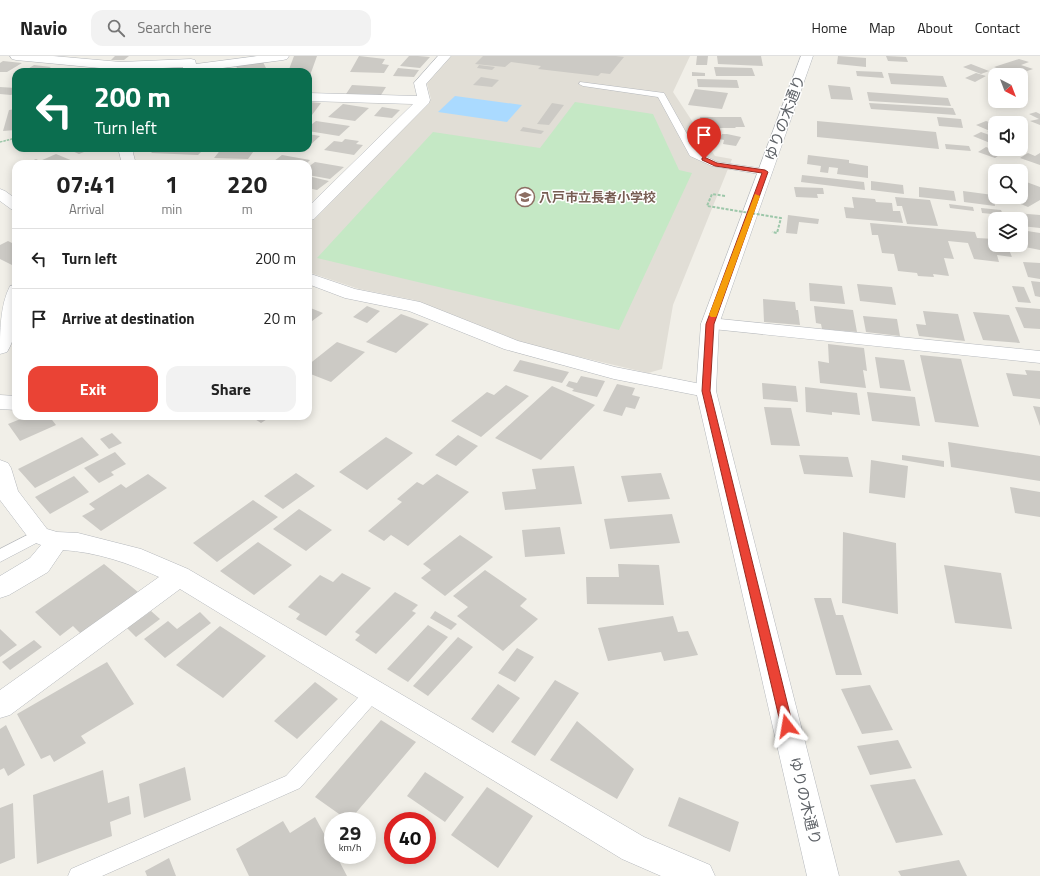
<!DOCTYPE html>
<meta charset="utf-8">
<style>
body{margin:0;font-family:"Titillium Web","Noto Sans JP",sans-serif;background:#f2f2f2;color:#222;height:100vh;display:flex;flex-direction:column;font-size:15px;white-space:nowrap}
*{box-sizing:border-box;margin:0}
p{font-size:13px;color:#767676}
.icon{flex:none;width:22px;height:22px;fill:none;stroke:currentColor;stroke-width:2;stroke-linecap:round;stroke-linejoin:round}
.map{position:relative;flex:1;overflow:hidden}
.side{position:absolute;left:12px;top:104px;width:300px;height:260px;display:flex;flex-direction:column;background:#fff;border-radius:12px;box-shadow:0 2px 10px #0003}
.side>*{flex:none}
.guide{position:absolute;left:12px;top:12px;width:300px;height:84px;border-radius:12px;box-shadow:0 2px 10px #0003;background:#0b6e4f;color:#fff;overflow:hidden}
.needle{width:26px;rotate:138deg}
.fabs{position:absolute;left:988px;top:12px;display:grid;gap:8px}
.fabs a{display:grid;place-items:center;width:40px;height:40px;border-radius:8px;background:#fff;box-shadow:0 2px 10px #0003;font-size:20px}
.speed{position:absolute;left:324px;top:756px;display:flex;gap:8px;font-size:20px;font-weight:700;text-align:center}
.speed>*{display:grid;place-content:center;width:52px;height:52px;border-radius:50%;background:#fff;box-shadow:0 2px 10px #0003;line-height:1}
.speed small{font-size:10px;font-weight:400}
.speed .limit{border:6px solid #d22;background:#fff;color:#111}
.pin{position:absolute;display:grid;place-items:center;width:34px;height:34px;color:#fff;margin:-41px -17px;border-radius:50% 50% 50% 0;rotate:-45deg;box-shadow:0 0 4px #0007}
.pin .icon{rotate:45deg}
.me{position:absolute;width:44px;margin:-22px;rotate:346deg;stroke-linejoin:round;filter:drop-shadow(0 0 3px #0008)}
.turn{display:flex;align-items:center;gap:14px;height:84px;padding:0 16px;font-size:18px}
.turn .icon{width:52px;height:52px;stroke-width:2.5}
.turn b{display:block;font-size:28px;line-height:34px}
.eta{display:flex;justify-content:space-evenly;align-items:center;height:68px;text-align:center}
.eta b{font-size:24px;font-weight:700;line-height:28px}
.primary-button{display:flex;gap:8px;margin-top:auto;padding:8px 16px}
.primary-button a{flex:1;height:46px;border-radius:12px;background:#ea4335;color:#fff;font-size:16px;font-weight:700;line-height:46px;text-align:center}
.primary-button a+a{background:#f2f2f2;color:#222}
ul{padding:0;list-style:none}
li{display:flex;align-items:center;gap:12px;height:60px;padding:0 16px;border-top:1px solid #e0e0e0}
li div{flex:1}
li b{display:block;font-size:15px}
li em{font-style:normal}
header{display:flex;align-items:center;gap:24px;box-sizing:border-box;height:56px;padding:0 20px;background:#fff;border-bottom:1px solid #e0e0e0}
header strong{font-size:19px}
nav{display:flex;gap:22px;margin-inline-start:auto;font-size:14px}
.search{width:280px;height:36px;background:#f2f2f2;display:flex;align-items:center;gap:10px;box-sizing:border-box;padding:0 14px;border-radius:12px;color:#767676;font-size:15px}
.map>svg:first-child{display:block}
.education{fill:#e1ded6}
.green{fill:#c5e8c5}
.water{fill:#aadaff}
.building{fill:#cccac5}
.lines{fill:none;stroke-linecap:round;stroke-linejoin:round}
.service-casing{stroke:#b5b8bc;stroke-width:1}
.minor-casing{stroke:#b5b8bc;stroke-width:1}
.tertiary-casing{stroke:#b5b8bc;stroke-width:1}
.path{stroke:#9cc7a9;stroke-width:1.5;stroke-dasharray:2.5 1;stroke-linecap:butt}
.service{fill:#fff;fill-rule:evenodd}
.minor{fill:#fff;fill-rule:evenodd}
.tertiary{fill:#fff;fill-rule:evenodd}
.path-bridge{stroke:#9cc7a9;stroke-width:2;stroke-dasharray:3 1.5;stroke-linecap:butt}
.route{fill:#ea4335;stroke:#982c22}
.slow{fill:#f59e0b}
.labels{text-anchor:middle;stroke-width:3;stroke-linejoin:round;paint-order:stroke}
.far-education-label{font-size:13px;font-weight:bold;fill:#785e54;stroke:#fff;text-anchor:start}
.street-label{font-size:15px;fill:#5f6368;stroke:#fff}
</style>
<header>
<strong>Navio</strong>
<div class="search"><svg class="icon" aria-label="search" viewBox="0 0 24 24"><circle cx="10" cy="10" r="6"/><path d="M15 15l6 6"/></svg>Search here</div>
<nav><a>Home</a><a>Map</a><a>About</a><a>Contact</a></nav>
</header>
<div class="map">
<svg width="1040" height="820" viewBox="0 0 1040 820">
<rect width="100%" height="100%" fill="#f1efe8"/>
<!-- education -->
<path class="education" d="M449 0H690L673 36 715 100 732 103 673 249 662 313 648 317 525 288 414 244 359 233 308 216V166L431 43 426 24Z"/>
<!-- green -->
<path class="green" d="M575 46 653 58 679 114 692 117 619 274 317 202 433 76 540 92Z"/>
<!-- water -->
<path class="water" d="M455 40 522 49 507 66 438 56Z"/>
<!-- building -->
<path class="building" d="M115 0H129L124 4H111Z
M294 0H317L308 25V16H288Z
M359 0 385 3 382 8 389 9 384 17 350 16Z
M409 0H418L430 1 420 12 400 10Z
M483 0H616L624 1 610 18 601 17 598 20 538 13 541 10 511 6 505 11 475 8Z
M697 0H708L707 9H696Z
M717 0H761L763 10 718 8Z
M838 0 866 2V11L837 8Z
M886 0 906 1 908 6 888 5Z
M1019 3 1029 6 1021 9 1033 13 1024 16 1017 14 1009 17 994 11Z
M3 5 22 7 7 16H0V7Z
M263 6 266 12 239 16 236 10Z
M971 8 989 15 981 18 963 11Z
M34 9 51 11 43 16H23Z
M479 9 495 11 492 14 477 12Z
M228 11 229 16H201V14Z
M714 11 752 12 755 20H716Z
M398 12 419 14 414 21 393 20Z
M856 15 882 16 884 22 857 20Z
M692 16 705 17V20H692Z
M888 17 943 20 947 31 891 28Z
M976 17 986 20 975 26 965 22Z
M481 21 499 24 492 31 473 29Z
M697 23 737 24 739 32 698 31Z
M352 29 386 31 381 39 346 38Z
M828 29 850 31 853 44 831 43Z
M0 31 16 32V36L11 39 0 38Z
M695 33 728 37 722 53 688 49Z
M867 36 948 42 951 50 869 45Z
M308 46 321 47 309 63H308Z
M552 47 564 49 549 69 537 68Z
M869 47 953 52 956 59 871 53Z
M343 48 369 52 355 65 328 61Z
M382 51 400 54 392 62 374 60Z
M16 53V74L3 75 9 54Z
M1036 56 1040 58V69L1030 65 1039 63 1029 58Z
M700 61H741L745 71H735L736 72H704Z
M937 61 961 63 963 72 939 70Z
M316 65 350 70 339 80 308 75V71Z
M817 65 936 76 939 93 817 81Z
M986 65 995 68V79L987 75H990L976 69Z
M523 71 544 75 541 78 520 75Z
M981 76 995 81V89L973 80Z
M308 78 320 80 308 91Z
M722 78H727L741 81 736 90 723 88 724 84 719 83Z
M345 83 359 85 356 88 363 89 354 99 324 94 334 85 342 86Z
M945 88 969 90 971 95 946 93Z
M986 91 1002 97 995 102 978 96Z
M75 92H94L79 98 70 94Z
M156 92H205L198 99 151 97Z
M222 92H256L248 103 214 102Z
M999 93H1015L1018 94 1012 98Z
M1028 97 1035 100 1040 97V109L1020 102Z
M56 98 73 105 65 108H25L36 103 40 105Z
M282 99 310 104 306 108H270Z
M808 99 849 104V107L868 110V122L837 118 838 112 829 111 828 117 820 116 821 110 807 108Z
M315 106 344 111 330 123 308 119V111Z
M802 119 864 126 865 134 801 126Z
M308 120 329 125 317 134 308 132Z
M1021 124 1040 131V144L1028 151 1004 141H1021Z
M871 125 903 129 904 138 871 134Z
M794 131 823 132 824 138H817L818 142 796 141Z
M919 131 954 135 956 145 919 141Z
M963 135 993 139 995 150 964 146Z
M852 141 875 143 876 146 892 147 893 155H900L903 167 846 162 844 151 854 152Z
M895 141 930 144 938 170 907 168 902 150H897Z
M949 148 973 151 974 155 950 152Z
M981 152 1001 154 1003 159 982 157Z
M1006 156 1040 159V172L1021 170V163H1009Z
M788 159 819 163 818 168 799 166 797 178 786 177Z
M870 167 975 176 977 182 995 183V189H1007L1012 201 997 199 999 206 974 203 968 187 948 185 954 203 944 202 949 220 933 218 934 221 918 220 917 217 898 215 894 198 882 197 878 179H872Z
M1021 174 1040 177V194L1025 191V182L1021 181Z
M8 185 12 187 16 185V209L14 210 0 203V189Z
M1023 206 1040 207V223L1028 221Z
M1031 225 1040 226V241L1035 240Z
M809 227 842 230 845 248 810 245Z
M857 228 892 231 896 249 860 245Z
M1012 230 1024 231 1031 247 1018 246Z
M763 243 795 246 796 254H798L800 269 764 266Z
M367 250 380 255 367 267 353 261Z
M814 250 853 254 857 276 822 273 821 268 816 267Z
M308 251 323 257 308 268Z
M1015 251 1040 253V273L1024 272Z
M923 255 958 258 965 285 919 280 916 268 926 269Z
M973 256 1009 259 1020 287 983 284Z
M401 258 429 268 396 297 366 286Z
M863 260 897 263 900 280 866 276Z
M337 286 365 296 331 326 308 317V309Z
M828 288 864 292 867 315 863 314 866 332 820 327 818 305 829 307Z
M920 299 961 303 979 371 935 366Z
M875 301 904 304 911 335 880 332Z
M520 304 569 316 562 327 513 315Z
M1025 314 1040 315V343L1013 340 1006 317 1027 319Z
M581 320 605 325 597 341 572 335 574 333 566 330 569 325 577 327Z
M762 327 796 330 798 346 763 343Z
M617 328 635 332 632 339 640 341 635 353 626 351 622 360 603 355Z
M506 329 529 340 481 381 451 365 487 336 494 339Z
M552 330 595 349 541 404 495 382Z
M805 331 857 337 860 359 832 356V359L806 356Z
M867 336 915 341 920 370 872 365Z
M1033 350 1040 351V370Z
M764 351 791 352 800 390 771 389Z
M28 360H49L56 369 20 385 8 368Z
M250 360H272L261 367Z
M112 377 122 387 109 393 100 383Z
M458 379 478 390 456 410 435 399Z
M82 381 99 399 35 432 18 413Z
M386 381 413 397 367 434 339 416Z
M948 386 1040 400V425L951 411Z
M115 396 126 408 111 416 114 419 99 427 84 412Z
M799 399 848 401 853 421 804 418Z
M902 399 944 405V411L902 404Z
M871 404 908 410 905 442 869 437Z
M574 410 582 448 505 454 502 436 536 433 532 413Z
M296 417 315 430 283 453 264 440Z
M661 417 670 443 628 446 621 420Z
M148 418 167 432 101 475 82 460 95 453 89 448 121 428 126 432Z
M437 418 469 436 408 490 391 479 384 485 368 475 402 446 397 443 417 426 423 429Z
M74 420 89 436 50 458 35 441Z
M1010 431 1040 436V461L1015 457Z
M253 444 278 461 217 506 193 487Z
M299 453 332 474 306 495 273 473Z
M672 458 680 487 610 493 604 463Z
M560 471 565 498 525 501 522 474Z
M843 476 896 487 898 558 842 547Z
M460 479 493 501 445 540 421 522 431 514 423 508Z
M258 486 292 509 254 539 220 515Z
M104 508 138 536 81 578 73 570 60 580 35 556Z
M618 508 659 509 664 549 587 548 586 521H619Z
M944 509 1001 517 1012 573 955 567Z
M485 514 527 543 520 550 538 563 503 595 457 560 468 551 453 540Z
M342 517 371 532 326 580 296 563 300 558 288 551 320 519 333 526Z
M395 536 418 549 412 555 416 557 376 598 355 584 360 579 355 576Z
M814 542H831L836 559H843L862 619H836Z
M151 555 160 563 136 581 127 572Z
M435 555 457 568 451 574 430 562Z
M200 556 211 567 165 602 144 583 168 565 177 573Z
M673 560 678 576 688 575 698 599 664 605 661 596 608 605 598 572Z
M428 569 448 581 408 626 387 613Z
M220 570 266 600 223 642 176 609Z
M0 573 17 589 0 601Z
M458 581 473 591 428 640 413 630Z
M34 584 42 591 10 614 2 606Z
M517 592 534 601 515 626 498 617Z
M107 606 134 648 81 680 86 687 54 706 50 699 41 703 17 658Z
M555 624 579 637 535 700 511 686Z
M315 626 338 643 297 683 274 665Z
M498 628 520 642 493 677 471 663Z
M870 629 893 674 862 678 841 633Z
M381 664 416 686 349 765 315 741Z
M577 665 634 713 617 743 550 704Z
M6 669 25 709 8 720 4 712 0 714V673Z
M898 684 912 712 870 719 857 690Z
M185 711 191 744 144 762 139 728Z
M103 714 108 747 129 740 131 758 110 766 112 780 37 808 33 739Z
M425 716 464 741 445 766 407 740Z
M915 723 943 779 896 787 870 729Z
M487 731 533 760 498 812 451 779Z
M679 741 739 766 730 796 668 770Z
M13 747 15 802 0 808V752Z
M315 761 333 794V799H336L347 820H249L236 793 283 765 290 777Z
M169 802 176 820H147L145 815Z
M959 804 967 820H901L898 815Z"/>
<g class="lines">
<!-- service casing -->
<g class="service-casing">
<path id="service" d="M580 26 664 37 697 96 717 106 765 113 770 116 765 119 712 110 690 100 658 41 583 30 579 28Z
M39 473 44 475 47 479 44 483 0 506V493Z
M373 629 379 632 382 637 379 642 300 732 102 820H68L71 813 286 720 367 632Z"/>
</g>
<!-- minor casing -->
<g class="minor-casing">
<path id="minor" d="M10 0H53L121 6 191 3 195 4 196 8 257 0H289L287 3 283 4 193 16H184L182 13 183 11 121 14 16 4 12 3Z
M438 0H451L426 28 430 44 429 47 314 163 308 165V151L413 48 308 45V37L417 40 414 27Z
M122 92H137L133 97 136 108H122L119 96Z
M0 133 5 135 16 143V155L11 153 0 145Z
M308 217 355 233 420 246 518 285 615 311 706 329 713 330 716 335 713 340 706 341 614 323 504 293 409 255 345 242 308 228Z
M16 229C16 250 19 278 7 296L0 298C0 276 0 249 10 230Z
M710 262 1040 295V307L703 272 701 268 703 264Z
M0 339 16 340V354L0 353Z
M0 404 8 407 11 412 18 435 47 473 57 476 78 477 141 493 188 513 644 781 710 809 715 820H661L622 803 180 533 10 659 0 662V634L159 521C129 507 96 496 63 494L48 516 9 539 0 542V520L30 502 41 489 31 485 0 444Z"/>
</g>
<!-- tertiary casing -->
<g class="tertiary-casing">
<path id="tertiary" d="M801 0H813L719 268 716 335 839 820H807L696 335 701 268Z"/>
</g>
<!-- path -->
<path class="path" d="M0 86 16 82"/>
<!-- service -->
<use href="#service" class="service"/>
<!-- minor -->
<use href="#minor" class="minor"/>
<!-- tertiary -->
<use href="#tertiary" class="tertiary"/>
<!-- path-bridge -->
<path class="path-bridge" d="M725 140 712 138 707 150 781 162 777 177 772 176"/>
</g>
<!-- route -->
<path class="route" d="M704 101 717 107 765 114 768 116 714 268 710 335 793 670 791 673 787 675 783 673 781 670 702 335 706 268 762 117 715 110 702 104V102Z"/>
<!-- slow -->
<path class="slow" d="M755 138 760 140 717 259 716 261H711L709 259Z"/>
<!-- icons -->
<defs>
<g id="school-ring" transform="scale(1)"><circle r="9.5" fill="#fff" stroke="#8d6e63" stroke-width="1.5"/><path d="M0-5L7-2L0 1L-7-2ZM-4 1L0 2.5L4 1V4Q0 6-4 4Z" fill="#8d6e63"/></g>
</defs>
<g fill-rule="evenodd">
<use href="#school-ring" x="525" y="141"/>
</g>
<g class="labels">
<!-- far-education labels -->
<g class="far-education-label">
<text x="539" y="146">八戸市立長者小学校</text>
</g>
<!-- street labels -->
<g class="street-label">
<text transform="translate(785 62) rotate(-70)" y="5">ゆりの木通り</text>
<text transform="translate(805 745) rotate(76)" y="5">ゆりの木通り</text>
</g>
</g>
</svg>
<div class="fabs">
<a><svg class="needle" viewBox="-14 -14 28 28"><path d="M0-13l5 13h-10z" fill="#e53935"/><path d="M0 13l5-13h-10z" fill="#767676"/></svg></a>
<a><svg class="icon" aria-label="sound" viewBox="0 0 24 24"><path d="M4 9h4l5-4v14l-5-4H4zM17 9q2 3 0 6"/></svg></a>
<a><svg class="icon" aria-label="search" viewBox="0 0 24 24"><circle cx="10" cy="10" r="6"/><path d="M15 15l6 6"/></svg></a>
<a><svg class="icon" aria-label="layers" viewBox="0 0 24 24"><path d="M12 4l9 5-9 5-9-5zM3 14l9 5 9-5"/></svg></a>
</div>
<div class="speed"><div>29<small>km/h</small></div><div class="limit">40</div></div>
<div class="pin" style="left:704px;top:103px;background:#d93025"><svg class="icon" aria-label="arrive" viewBox="0 0 24 24"><path d="M6 21V4h12l-3 4 3 4H6"/></svg></div>
<svg class="me" style="left:787px;top:670px" viewBox="-20 -20 40 40"><path d="M0-17L14 15 0 8-14 15z" fill="#ea4335" stroke="#fff" stroke-width="4"/></svg>
<div class="guide">
<div class="turn"><svg class="icon" aria-label="left" viewBox="0 0 24 24"><path d="M17 20v-9H6M10 6l-5 5 5 5"/></svg><div><b>200 m</b>Turn left</div></div>
</div>
<section class="side">
<div class="eta">
<div><b>07:41</b><p>Arrival</p></div>
<div><b>1</b><p>min</p></div>
<div><b>220</b><p>m</p></div>
</div>
<ul>
<li><svg class="icon" aria-label="left" viewBox="0 0 24 24"><path d="M17 20v-9H6M10 6l-5 5 5 5"/></svg><div><b>Turn left</b></div><em>200 m</em></li>
<li><svg class="icon" aria-label="arrive" viewBox="0 0 24 24"><path d="M6 21V4h12l-3 4 3 4H6"/></svg><div><b>Arrive at destination</b></div><em>20 m</em></li>
</ul>
<div class="primary-button"><a>Exit</a><a>Share</a></div>
</section>
</div>
